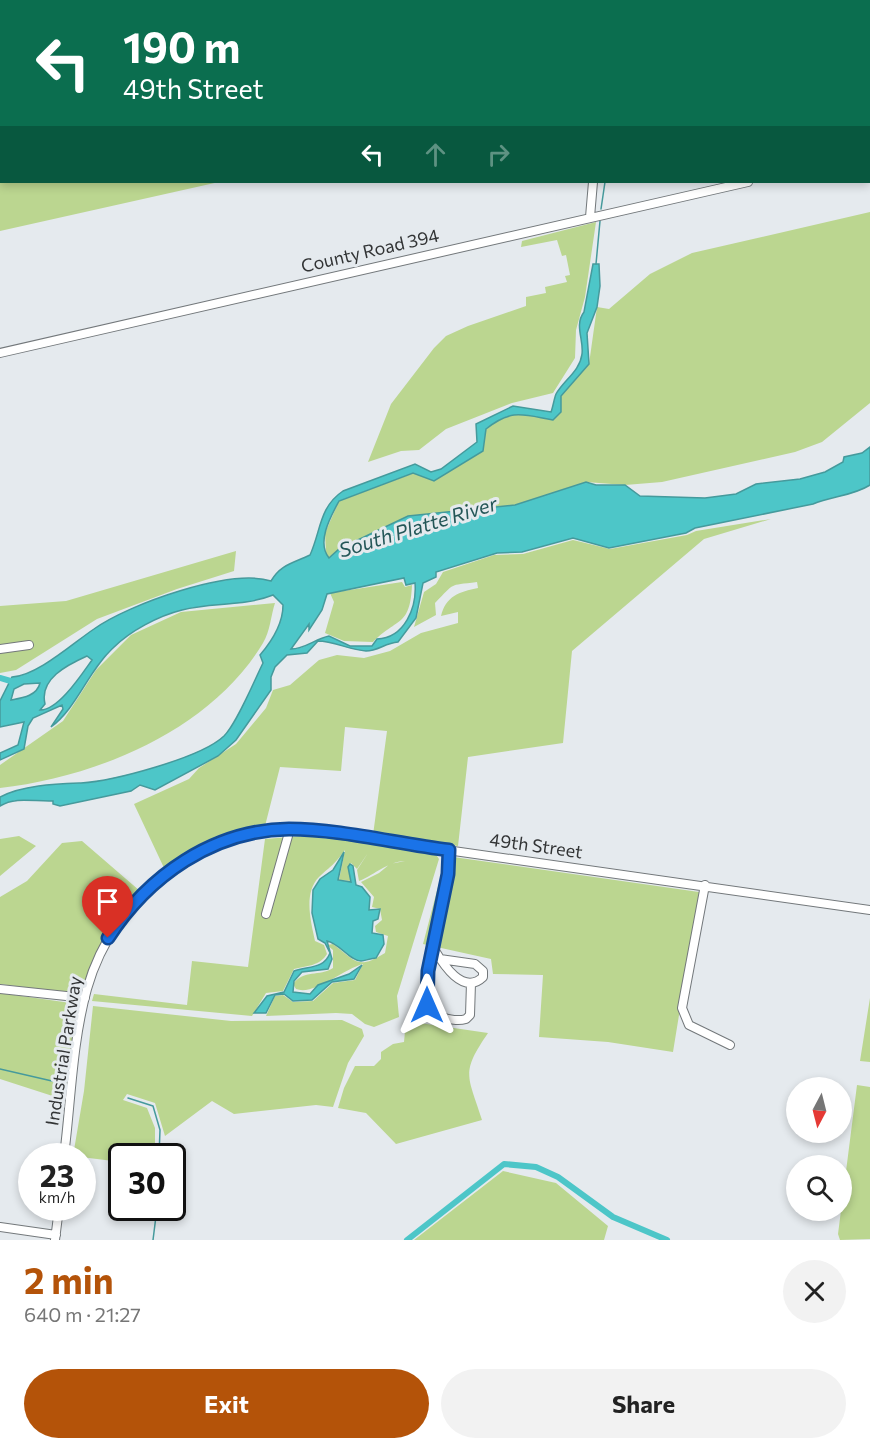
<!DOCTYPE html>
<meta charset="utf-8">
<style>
body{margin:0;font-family:Commissioner,sans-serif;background:#f2f2f2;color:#222;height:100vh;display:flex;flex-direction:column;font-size:22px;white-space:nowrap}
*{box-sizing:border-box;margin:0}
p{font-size:20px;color:#767676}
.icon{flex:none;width:33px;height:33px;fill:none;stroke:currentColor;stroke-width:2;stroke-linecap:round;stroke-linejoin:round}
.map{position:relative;height:1240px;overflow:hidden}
.panel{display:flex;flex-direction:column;background:#fff;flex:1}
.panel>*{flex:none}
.top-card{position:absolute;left:0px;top:0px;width:870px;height:183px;box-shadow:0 3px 9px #0003;background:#0b6e4f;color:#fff;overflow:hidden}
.needle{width:39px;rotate:187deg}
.controls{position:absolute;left:786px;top:1077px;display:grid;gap:12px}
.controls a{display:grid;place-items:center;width:66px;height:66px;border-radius:50%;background:#fff;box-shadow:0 3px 9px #0003;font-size:30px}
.speed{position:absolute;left:18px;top:1143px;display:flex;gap:12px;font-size:30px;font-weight:700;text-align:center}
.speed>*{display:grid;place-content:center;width:78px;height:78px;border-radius:50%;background:#fff;box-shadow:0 3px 9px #0003;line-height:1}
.speed small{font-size:15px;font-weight:400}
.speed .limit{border:3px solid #111;border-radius:9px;background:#fff;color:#111}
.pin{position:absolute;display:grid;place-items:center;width:51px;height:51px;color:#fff;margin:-62px -26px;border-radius:50% 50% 50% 0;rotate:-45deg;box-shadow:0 0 6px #0007}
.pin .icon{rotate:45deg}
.me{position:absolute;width:66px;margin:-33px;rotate:0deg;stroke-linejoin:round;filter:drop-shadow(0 0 4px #0008)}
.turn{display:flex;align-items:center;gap:21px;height:126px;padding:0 24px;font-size:27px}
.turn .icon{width:78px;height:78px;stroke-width:2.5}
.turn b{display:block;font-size:42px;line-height:51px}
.lanes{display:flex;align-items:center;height:57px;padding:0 24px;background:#0003;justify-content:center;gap:30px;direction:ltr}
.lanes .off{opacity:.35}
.round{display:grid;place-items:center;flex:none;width:63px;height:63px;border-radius:32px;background:#f2f2f2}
.summary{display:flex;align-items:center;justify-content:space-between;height:102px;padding:0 24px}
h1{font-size:36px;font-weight:700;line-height:45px;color:#b45309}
.primary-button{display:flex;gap:12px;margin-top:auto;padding:12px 24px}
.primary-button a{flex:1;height:69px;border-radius:36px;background:#b45309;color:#fff;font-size:24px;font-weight:700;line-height:69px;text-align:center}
.primary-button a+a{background:#f2f2f2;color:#222}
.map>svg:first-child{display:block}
.green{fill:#bbd690}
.water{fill:#4dc6c8;stroke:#459a9c;stroke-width:1.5;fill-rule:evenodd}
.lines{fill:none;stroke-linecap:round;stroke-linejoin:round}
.stream{stroke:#459a9c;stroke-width:1.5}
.canal{stroke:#4dc6c8;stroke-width:6}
.minor-casing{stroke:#73787b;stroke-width:10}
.minor{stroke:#fff;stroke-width:8}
.route-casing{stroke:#114b97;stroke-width:15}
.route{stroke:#1a73e8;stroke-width:10}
.labels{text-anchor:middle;stroke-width:6;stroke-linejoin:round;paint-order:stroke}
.street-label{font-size:18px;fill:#323435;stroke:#e5eaee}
.water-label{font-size:20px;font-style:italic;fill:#235657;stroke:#e5eaee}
</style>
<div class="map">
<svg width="870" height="1240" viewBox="0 0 870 1240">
<rect width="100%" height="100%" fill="#e5eaee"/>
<!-- green -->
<path class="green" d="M0 130 2 182H219L0 231Z
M870 212V403L822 442 795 452 662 482 625 485 586 482 515 505 436 515 329 558 326 553 325 533 339 501 414 473 434 481 483 451 486 429C512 408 524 415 553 420L561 396 589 364 597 307 609 309 650 274 692 253Z
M596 222 585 297 576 330 575 358 553 393 512 403 446 429 419 450 401 451 368 462 391 404 434 348 446 336 468 326 526 306V297L546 293 545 287 567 282 565 276 570 275 566 255 562 256 557 240 521 247 522 241Z
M771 519 704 539 572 651 563 743 468 757 458 846 373 835 387 731 345 727 341 771 280 767 265 826 195 849 165 870 134 804 189 779 199 768 236 744 266 708 273 690 290 685 319 660 337 655 364 658 390 651 421 633 458 623V612L441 616C446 596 459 592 478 588L477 582C447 586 456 582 435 603L436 615 414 627 424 592 436 584 443 572 494 555 523 554 573 540 610 549 687 535 696 531Z
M236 551 234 571 177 589 97 619 16 670 0 673V606L66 601Z
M402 582 405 587 412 585C410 627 398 617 373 642L344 641 325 633 334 602 330 593Z
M275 603C271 615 270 632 263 643 211 730 97 777 0 788V765L63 721 96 670 131 635 181 612Z
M314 835 435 853 439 859 397 996 399 1017 374 1027 365 1024 352 1014 336 1013 266 1016 275 996 283 995 293 1002 313 1001 333 983 355 980 363 964C343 969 314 996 296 989L293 984C304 969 319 977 333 968V950L327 945 333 944C357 962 357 970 385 953L388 936 376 932 375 926 382 920 380 909 372 907 374 897 361 882 379 873 390 864 405 861C387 862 376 874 359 881L357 870 368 853 357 869 351 863 348 867 351 881 339 880 345 850C335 864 331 866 319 877 303 893 311 922 315 941L324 945 327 954C320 966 306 966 294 969L283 991 266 993 252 1016 92 1001 94 994 187 1005 192 961 248 967 265 839Z
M19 836 36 846 0 876V839Z
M82 841 140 891 110 929 80 991 71 993 0 984V897L27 881 62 843Z
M446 856 699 892 673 1052 608 1042 539 1037 543 975 493 974 491 959 423 944Z
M0 993 78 1004 80 1012 65 1100 0 1079Z
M870 998V1062L860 1061Z
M93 1006 231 1021 342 1020 362 1029 364 1036 348 1063 333 1107 316 1105 234 1114 212 1101 165 1136 155 1103 127 1094 123 1100 147 1108 155 1128V1156H122L121 1162 73 1156 84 1091Z
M406 1021 488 1033C460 1074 468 1075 482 1120L396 1144 366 1113 338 1108 344 1088 355 1066H374L381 1059V1052L393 1044 404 1042Z
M857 1085 870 1087V1239L840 1240 838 1234Z
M503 1171 556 1183 608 1226 604 1240H414Z"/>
<!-- water -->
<path class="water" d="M593 264H599L600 286 597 307 587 333 589 364 561 396V412L553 420C524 415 512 408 486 429L483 451 434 481 413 473 339 501C331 516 316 542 329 558L339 549 408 516 515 505 586 482 596 485H625L640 496 705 498 736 494 756 484 800 479 825 472 843 462 844 457 862 453 870 447V485C853 496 832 496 813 504L695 528 686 533 609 548 573 538 522 552 497 553 436 572V577L423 583 416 618 398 642C385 643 378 651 366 651 349 650 334 641 318 641L307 653 287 655 275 667 271 677V690L236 740 218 756 155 790 140 785 131 791 60 806 53 804V801C35 802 16 796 0 806V797C23 785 55 784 81 783 113 781 201 758 224 736 237 723 254 681 263 663L260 655C272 641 283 624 283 605L273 595C243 607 212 602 182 610 158 616 130 631 113 648 88 671 77 708 51 727L63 709 62 705 33 718 28 726 24 749 0 760V753L18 745 24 722 0 727V701L12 677C37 676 73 643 94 629 129 604 230 568 271 581 281 564 294 563 310 555 321 531 319 507 343 491L415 464 431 472 441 469 477 442 476 424 513 406 551 412C553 407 554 399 556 394 564 380 580 371 582 354 584 340 574 325 584 312ZM404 578 406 585 415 583C417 607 405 638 377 639L372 646H350L329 636C315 639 305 649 291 649L309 624V630L322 610 327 594ZM87 656 92 660C82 674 58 711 40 710L45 704C39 679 67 665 87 656ZM40 683C37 696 22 698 11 700L14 689 24 684Z
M344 852 338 880 351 882 348 867 350 864 353 866 356 885 362 887 370 897 369 910 380 909 378 919 373 921 372 933 383 935 384 944 376 958C371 958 365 961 361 961 350 961 339 943 327 941L332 959 328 969 302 972 294 981 293 992 310 994 318 985 349 974 362 965 354 979 332 982 312 1000 293 1001 284 994 275 995 266 1013H254L267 996 284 992 294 971C309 966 324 969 330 953L325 943 318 939 312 913 313 890 320 879 333 870Z"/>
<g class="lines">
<!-- stream -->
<path class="stream" d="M670 2V0
M803 2 809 0
M601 209 605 182
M596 264 600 221
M0 1069 65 1084
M128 1098 153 1106 160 1130 159 1156
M153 1240 157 1208"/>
<!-- canal -->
<path class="canal" d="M0 678 14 682
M407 1240 504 1164 536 1167 558 1177 613 1217 667 1240"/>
<!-- minor casing -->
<g class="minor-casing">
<path id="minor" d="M552 0 553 2
M20 2 21 0
M188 2 189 0
M627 2 628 0
M0 23 2 21
M868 154H870
M590 217 593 182
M0 353 748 182
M0 649 29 645
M705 885 682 1008 689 1025 730 1045
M266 914 290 829
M434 949C428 970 414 1007 442 1017 449 1020 459 1021 466 1019L470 1015 471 983
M440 959 475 964 483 971V977C463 996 443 964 434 949L448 874 449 851
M0 989 85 998
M64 1156C71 1102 72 1043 87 989 114 893 205 825 306 830L870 910
M0 1227 56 1235
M55 1240 59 1208"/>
</g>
<!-- minor -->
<use href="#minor" class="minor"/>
</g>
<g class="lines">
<!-- route casing -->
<g class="route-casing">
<path id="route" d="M108 938C148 876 213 830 289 829 341 829 398 844 449 850L448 874 428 971 427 1005"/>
</g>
<!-- route -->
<use href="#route" class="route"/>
</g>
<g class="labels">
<!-- street labels -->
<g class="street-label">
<text transform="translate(370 251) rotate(-13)" y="6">County Road 394</text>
<text transform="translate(536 846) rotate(8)" y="6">49th Street</text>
<text transform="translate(64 1051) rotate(-81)" y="6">Industrial Parkway</text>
</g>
<!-- water labels -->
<g class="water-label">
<text transform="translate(418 527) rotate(-17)" y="7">South Platte River</text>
</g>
</g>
</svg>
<div class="controls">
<a><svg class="needle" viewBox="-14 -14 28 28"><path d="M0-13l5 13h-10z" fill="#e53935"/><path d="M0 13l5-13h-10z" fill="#767676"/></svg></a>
<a><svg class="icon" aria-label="search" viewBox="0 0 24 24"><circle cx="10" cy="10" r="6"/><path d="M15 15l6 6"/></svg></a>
</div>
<div class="speed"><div>23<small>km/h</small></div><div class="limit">30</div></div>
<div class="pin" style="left:108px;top:938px;background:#d93025"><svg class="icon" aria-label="arrive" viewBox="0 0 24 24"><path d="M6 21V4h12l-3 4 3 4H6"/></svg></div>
<svg class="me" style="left:427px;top:1005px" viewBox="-20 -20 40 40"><path d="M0-17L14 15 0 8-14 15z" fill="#1a73e8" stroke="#fff" stroke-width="4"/></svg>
<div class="top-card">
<div class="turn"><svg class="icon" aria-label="left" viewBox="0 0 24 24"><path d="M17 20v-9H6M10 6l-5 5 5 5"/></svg><div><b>190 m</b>49th Street</div></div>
<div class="lanes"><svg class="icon" aria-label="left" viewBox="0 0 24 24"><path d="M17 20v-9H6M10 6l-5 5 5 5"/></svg><svg class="icon off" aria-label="ahead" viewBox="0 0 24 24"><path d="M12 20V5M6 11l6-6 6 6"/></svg><svg class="icon off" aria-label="right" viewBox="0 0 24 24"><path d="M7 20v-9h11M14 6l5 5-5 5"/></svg></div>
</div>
</div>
<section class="panel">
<div class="summary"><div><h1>2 min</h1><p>640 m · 21:27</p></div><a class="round"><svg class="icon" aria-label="close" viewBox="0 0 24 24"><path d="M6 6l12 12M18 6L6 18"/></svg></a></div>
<div class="primary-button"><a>Exit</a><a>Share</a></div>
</section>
